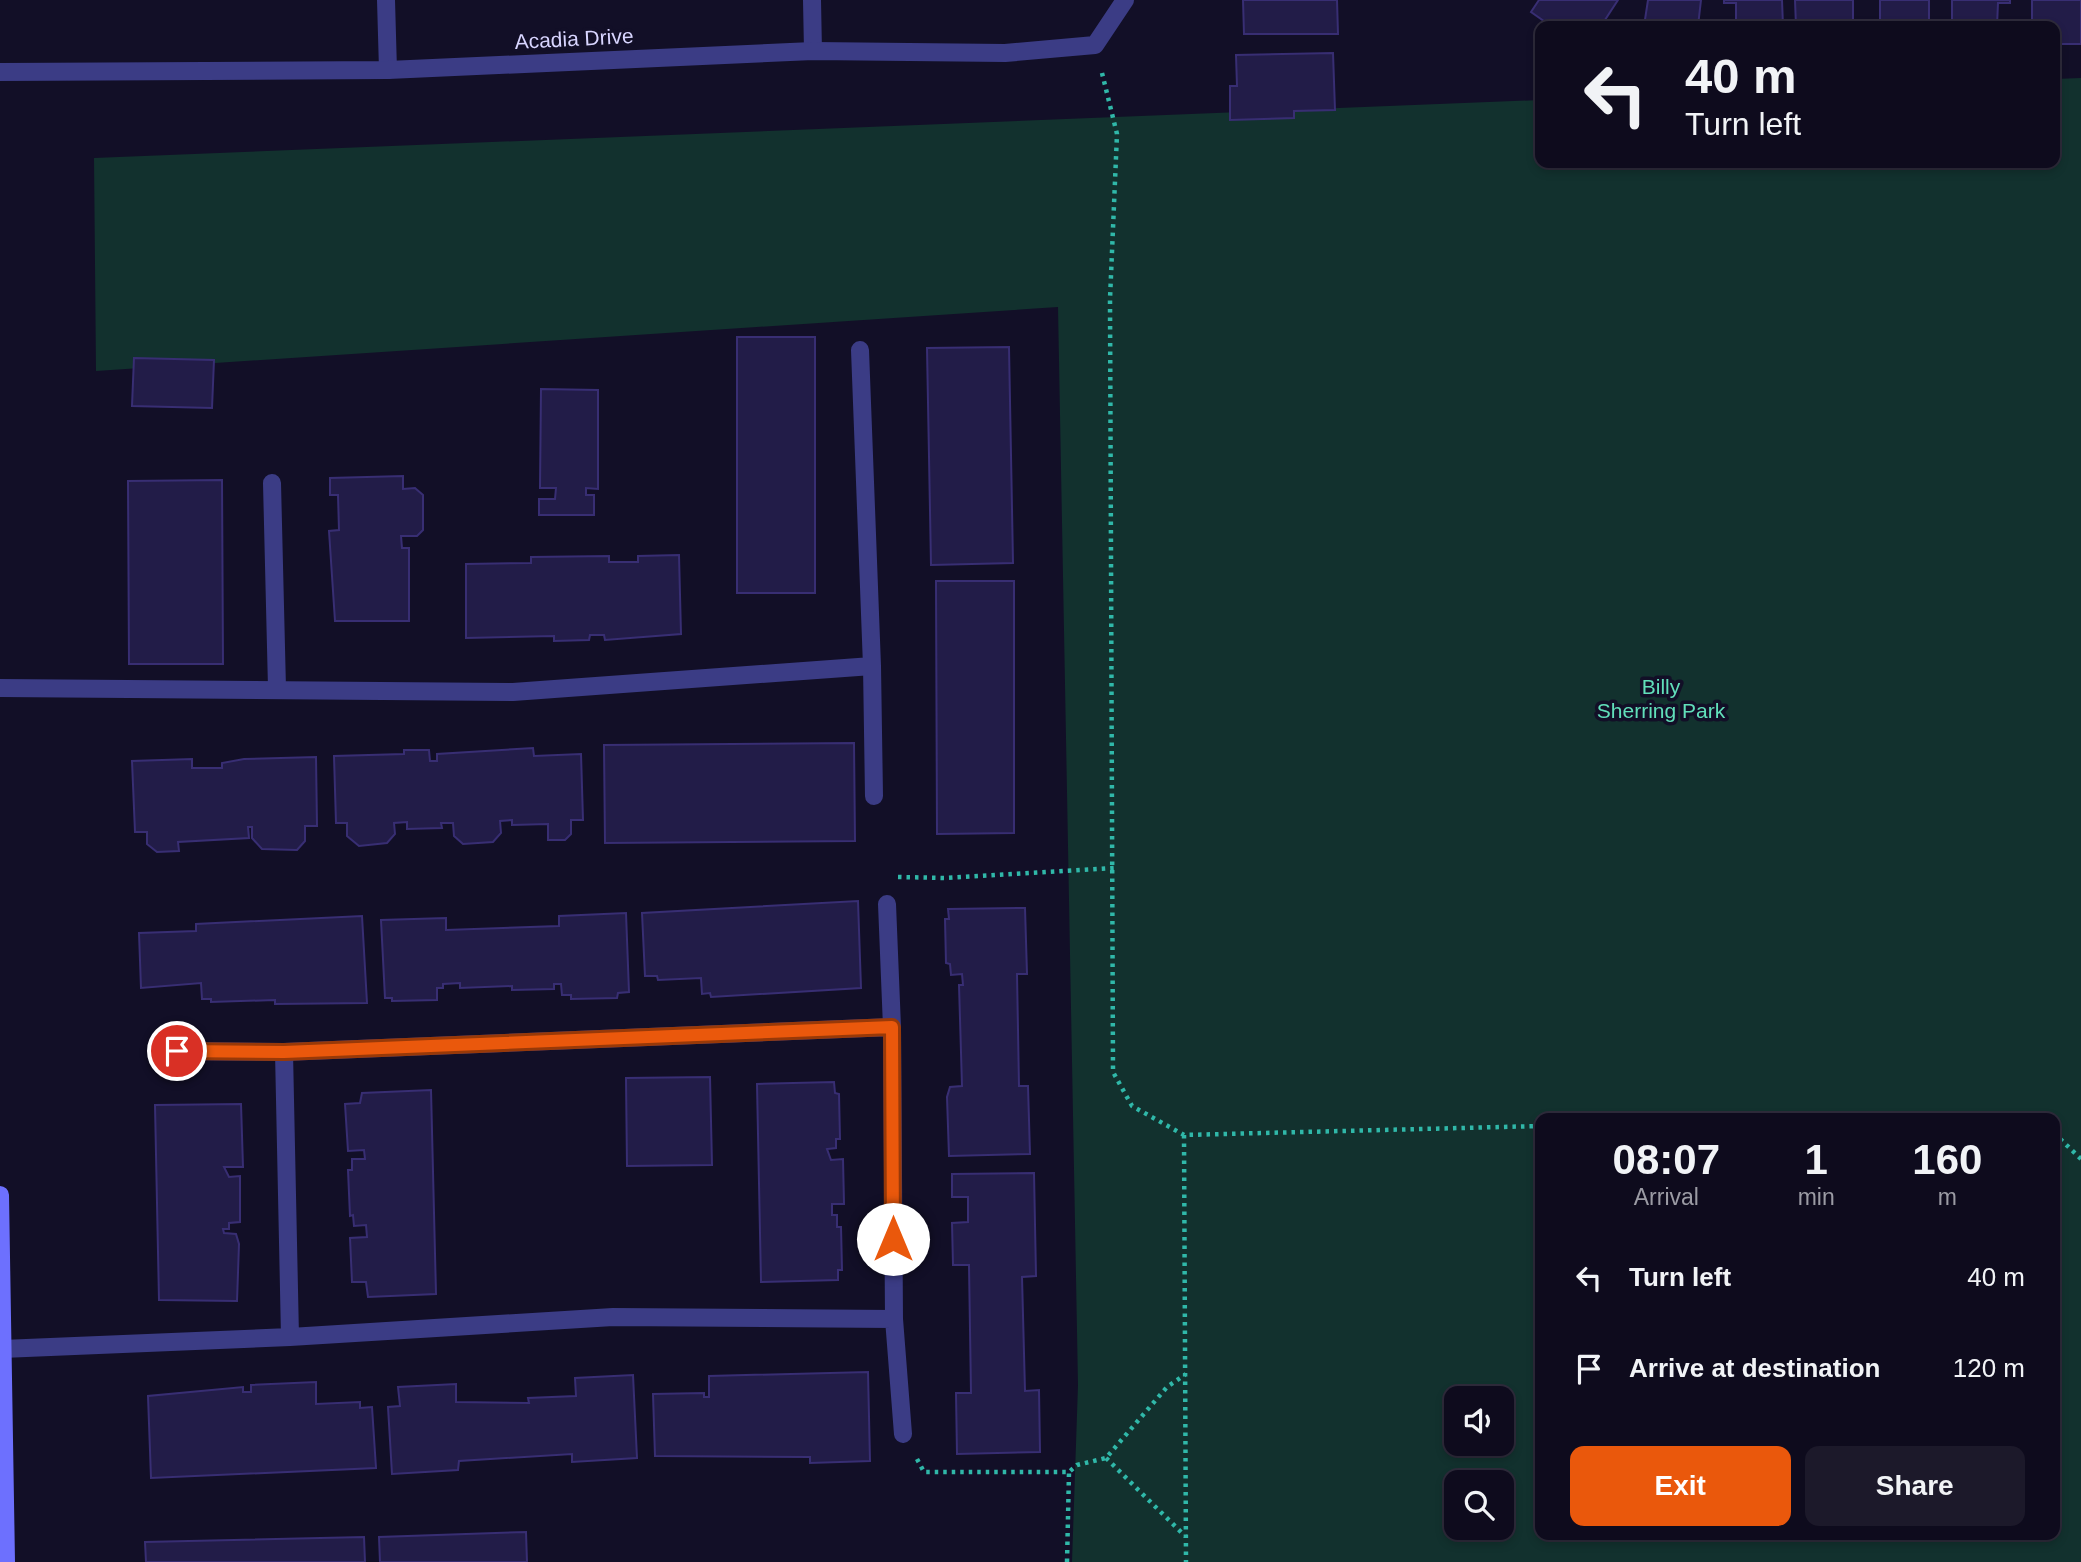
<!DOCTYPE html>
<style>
body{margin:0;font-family:Helvetica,sans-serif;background:#1c192a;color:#f1f3f6;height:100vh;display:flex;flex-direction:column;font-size:26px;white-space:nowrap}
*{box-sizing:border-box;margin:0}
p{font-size:23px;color:#9b9ba4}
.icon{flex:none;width:38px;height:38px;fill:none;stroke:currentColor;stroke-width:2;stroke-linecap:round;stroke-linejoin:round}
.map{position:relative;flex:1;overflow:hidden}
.drawer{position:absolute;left:1535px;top:1113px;width:525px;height:427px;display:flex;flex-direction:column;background:#0e0b1d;border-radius:14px;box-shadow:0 4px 10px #0003,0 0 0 2px #2e2b3b}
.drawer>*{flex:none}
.banner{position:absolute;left:1535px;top:21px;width:525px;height:147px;border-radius:14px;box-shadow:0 4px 10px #0003,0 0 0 2px #2e2b3b;background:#0e0b1d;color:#f1f3f6;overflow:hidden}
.buttons{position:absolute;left:1444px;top:1386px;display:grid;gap:14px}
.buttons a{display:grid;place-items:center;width:70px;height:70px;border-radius:14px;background:#0e0b1d;box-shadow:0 4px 10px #0003,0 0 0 2px #2e2b3b;font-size:35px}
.pin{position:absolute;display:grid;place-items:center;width:60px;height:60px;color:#fff;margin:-30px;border:4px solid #fff;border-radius:50%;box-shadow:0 2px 7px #0007}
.me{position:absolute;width:77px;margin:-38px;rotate:0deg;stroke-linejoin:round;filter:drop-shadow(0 0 5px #0008)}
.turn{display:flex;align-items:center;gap:24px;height:147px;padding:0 35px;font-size:32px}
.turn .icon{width:91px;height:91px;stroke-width:2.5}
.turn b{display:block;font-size:49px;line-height:60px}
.eta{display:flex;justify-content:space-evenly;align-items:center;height:119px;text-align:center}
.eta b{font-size:42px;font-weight:800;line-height:49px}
.action{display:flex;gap:14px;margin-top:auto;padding:14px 35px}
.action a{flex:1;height:80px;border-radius:14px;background:#ea580c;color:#fff;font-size:28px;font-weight:800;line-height:80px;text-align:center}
.action a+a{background:#1c192a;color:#f1f3f6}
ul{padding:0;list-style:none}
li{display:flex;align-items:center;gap:21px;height:91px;padding:0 35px}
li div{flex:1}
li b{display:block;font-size:26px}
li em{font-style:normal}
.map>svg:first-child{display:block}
.green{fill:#12312e;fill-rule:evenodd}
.building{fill:#221c48;stroke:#382e73;stroke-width:2}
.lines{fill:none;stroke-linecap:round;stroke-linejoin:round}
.path{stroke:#30b8a9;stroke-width:4.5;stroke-dasharray:3.5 5;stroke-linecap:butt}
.lane{stroke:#3b3c85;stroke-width:18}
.street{stroke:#3b3c85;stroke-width:18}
.secondary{stroke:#6d70fe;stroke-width:18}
.route-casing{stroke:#983908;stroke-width:18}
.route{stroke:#ea580c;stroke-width:12}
.labels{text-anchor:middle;stroke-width:7;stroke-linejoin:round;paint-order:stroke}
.street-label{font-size:21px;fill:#d8d5ff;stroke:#120f27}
.park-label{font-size:21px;fill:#61dfba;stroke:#120f27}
</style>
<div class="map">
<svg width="2081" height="1562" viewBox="0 0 2081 1562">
<rect width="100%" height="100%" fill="#120f27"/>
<!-- green -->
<path class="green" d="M2081 78V1562H1072L1078 1385 1058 307 96 371 94 158 1540 100V163H2054L2055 79ZM1540 1118H2054V1535H1540ZM1456 1398H1502V1444H1456ZM1456 1482H1502V1528H1456Z"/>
<!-- building -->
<path class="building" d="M1243 0H1337L1338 34H1244Z
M1539 0H1618L1601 26H1551L1531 12Z
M1648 0H1701L1698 26H1644Z
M1724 0H1782L1783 26H1736V3H1724Z
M1795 0H1853V26H1796Z
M1880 0H1929V26H1880Z
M1952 0H2010V3H1998L1997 26H1952Z
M2032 0H2081V44H2054V26H2032Z
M1333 53 1335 110 1294 111V118L1230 120V86H1237L1236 55Z
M737 337H815V593H737Z
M1009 347 1013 563 931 565 927 348Z
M134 358 214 360 212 408 132 406Z
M541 389 598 390V489L586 488V495H594V515H539V499H555L556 488H540Z
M403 476V489L415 488 423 495V530L417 536H401L402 548H409V621H335L329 531 339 530 338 495H330V478Z
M222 480 223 664H129L128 481Z
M679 555 681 634 605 640 604 635H590L589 640 554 641V636L466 638V564L531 563V557L609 556V562H638V556Z
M936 581H1014V833L937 834Z
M854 743 855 841 605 843 604 745Z
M533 748 534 756 581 754 583 820H571V834L565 840H548V824L512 825V820L500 821 501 833 493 842 463 844 454 836 453 823H441L442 828 407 829V822L394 823 395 834 387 843 359 846 347 836V823H336L334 756 404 754V750H429L430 761H437V754Z
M316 757 317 826H305V841L297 850 262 849 252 838V827H248L249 838 178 842 179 851 157 852 147 844V832H135L132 761 192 759V768H222V763L244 759Z
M858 901 861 988 711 997 710 993 702 994 701 978 658 980 657 976H645L642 913Z
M1025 908 1027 974H1017L1019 1086H1028L1030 1154 949 1156 947 1097 950 1087 962 1086 959 985H963L962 974 951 975 950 964 946 963 945 919H949L948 909Z
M626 913 629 992 618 993 617 998 571 999V995H562L561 984H554V989L512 990V986L460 988V983L443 984V988H437V1000L392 1001V998H385L381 920 446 918V930L559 926V916Z
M362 916 367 1003 275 1004V1000L211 1002V999H202L201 983 141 988 139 933 196 931V924Z
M710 1077 712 1165 627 1166 626 1078Z
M834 1082 835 1093 839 1094 840 1139H836V1148L827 1149 831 1160 843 1159 844 1204H832V1215H837V1227H841L842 1270H838V1280L761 1282 757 1084Z
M431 1090 436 1294 368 1297 366 1282H352L350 1238 367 1237 366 1225 354 1226 353 1215 350 1216 348 1170H352V1159H365L364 1150 348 1151 345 1104 360 1103 362 1093Z
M241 1104 243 1167H224L229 1177 240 1176V1222L229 1223V1229H223L224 1233 236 1234 239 1244 237 1301 159 1300 155 1105Z
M1034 1173 1036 1276 1022 1277 1025 1391 1039 1390 1040 1452 957 1454 956 1393H971L969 1265H953L952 1223 968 1222V1197H952V1174Z
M868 1372 870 1461 810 1463V1457L655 1456 653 1394 704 1393V1397H709V1376Z
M633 1375 637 1458 572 1462V1454L459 1461 458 1470 392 1474 388 1407 400 1406 398 1387 456 1384V1402L529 1403 528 1398 576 1396 575 1378Z
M316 1382V1404L360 1402V1408L372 1407 376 1468 151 1478 148 1396 243 1387V1392H251V1385Z
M526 1532 527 1562H380L379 1537Z
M364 1537 365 1562H146L145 1542Z"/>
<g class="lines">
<!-- path -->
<path class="path" d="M1102 73 1117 134 1110 299 1113 1072 1132 1106 1184 1135 1540 1126
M898 877 945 878 1114 868
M1882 1118 1995 1116 2024 1118
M2054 1133 2081 1159
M1184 1135 1186 1562
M1106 1458 1185 1536
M917 1459 924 1472H1069L1077 1465 1106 1458 1167 1387 1186 1374
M1067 1562 1069 1472"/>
<!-- lane -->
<path class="lane" d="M386 0 388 70
M812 0 813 51
M860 350 872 666 874 796
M272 483 277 688
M0 688 513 692 872 666
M887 904 892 1027 894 1319 903 1434
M177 1051 284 1052 892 1027
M284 1052 290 1337
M2 1349 290 1337 613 1317 894 1319"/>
<!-- street -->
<path class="street" d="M0 72 388 70 813 51 1005 53 1095 45 1125 0"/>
<!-- secondary -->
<path class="secondary" d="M0 1195 6 1562"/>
</g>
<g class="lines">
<!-- route casing -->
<g class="route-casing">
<path id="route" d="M177 1051 284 1052 892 1027 893 1239"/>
</g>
<!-- route -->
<use href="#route" class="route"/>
</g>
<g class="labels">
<!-- street labels -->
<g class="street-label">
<text transform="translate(574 39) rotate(-3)" y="7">Acadia Drive</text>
</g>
<!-- park labels -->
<g class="park-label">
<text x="1661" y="694">Billy<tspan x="1661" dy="24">Sherring Park</tspan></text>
</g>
</g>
</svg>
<div class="buttons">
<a><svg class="icon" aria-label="sound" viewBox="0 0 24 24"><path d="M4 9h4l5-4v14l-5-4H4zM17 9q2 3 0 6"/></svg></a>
<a><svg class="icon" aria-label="search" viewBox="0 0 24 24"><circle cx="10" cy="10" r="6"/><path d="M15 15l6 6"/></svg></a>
</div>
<div class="pin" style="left:177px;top:1051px;background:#d93025"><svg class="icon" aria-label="arrive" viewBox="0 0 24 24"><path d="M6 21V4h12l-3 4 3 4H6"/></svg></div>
<svg class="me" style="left:893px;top:1239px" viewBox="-20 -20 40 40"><circle r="19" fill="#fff"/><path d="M0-13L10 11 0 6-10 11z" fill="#ea580c"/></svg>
<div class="banner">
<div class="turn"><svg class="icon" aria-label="left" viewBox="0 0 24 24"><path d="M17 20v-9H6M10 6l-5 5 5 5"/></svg><div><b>40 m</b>Turn left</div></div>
</div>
<section class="drawer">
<div class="eta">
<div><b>08:07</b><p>Arrival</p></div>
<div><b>1</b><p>min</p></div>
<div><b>160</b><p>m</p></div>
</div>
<ul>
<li><svg class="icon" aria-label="left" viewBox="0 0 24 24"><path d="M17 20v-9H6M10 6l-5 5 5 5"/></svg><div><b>Turn left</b></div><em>40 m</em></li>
<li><svg class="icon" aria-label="arrive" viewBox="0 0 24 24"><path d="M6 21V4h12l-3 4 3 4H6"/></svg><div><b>Arrive at destination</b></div><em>120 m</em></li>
</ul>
<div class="action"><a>Exit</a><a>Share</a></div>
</section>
</div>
